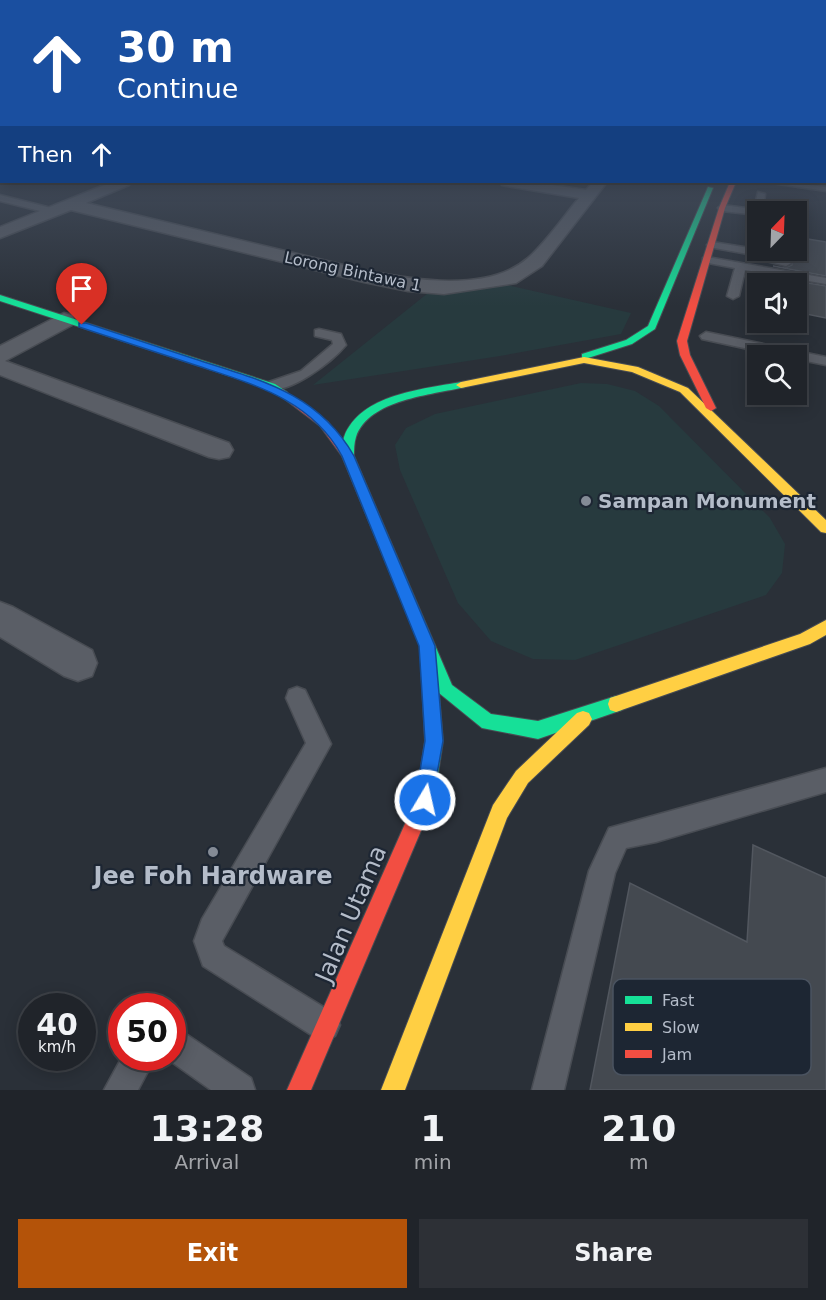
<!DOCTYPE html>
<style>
body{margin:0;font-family:"DejaVu Sans",sans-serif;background:#2d3036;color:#f1f3f6;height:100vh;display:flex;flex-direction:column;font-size:22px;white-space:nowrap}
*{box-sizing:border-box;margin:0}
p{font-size:20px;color:#a2a4a8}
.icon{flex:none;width:33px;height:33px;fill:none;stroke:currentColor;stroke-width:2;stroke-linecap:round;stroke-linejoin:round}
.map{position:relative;height:1090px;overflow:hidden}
.sheet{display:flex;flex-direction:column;background:#20242a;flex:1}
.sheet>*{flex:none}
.guide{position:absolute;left:0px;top:0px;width:826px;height:183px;box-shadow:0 3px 15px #0003,0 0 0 2px #3d4147;background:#1a4fa0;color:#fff;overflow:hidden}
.needle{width:39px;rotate:23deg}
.buttons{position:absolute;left:747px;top:201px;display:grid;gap:12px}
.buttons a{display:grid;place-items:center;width:60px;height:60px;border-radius:0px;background:#20242a;box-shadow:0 3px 15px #0003,0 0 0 2px #3d4147;font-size:30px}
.speed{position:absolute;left:18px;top:993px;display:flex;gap:12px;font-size:30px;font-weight:700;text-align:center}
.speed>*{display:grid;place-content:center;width:78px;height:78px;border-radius:50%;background:#20242a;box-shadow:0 3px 15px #0003,0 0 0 2px #3d4147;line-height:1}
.speed small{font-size:15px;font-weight:400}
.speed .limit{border:9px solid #d22;background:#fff;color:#111}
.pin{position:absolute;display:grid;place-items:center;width:51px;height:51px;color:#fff;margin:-62px -26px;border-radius:50% 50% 50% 0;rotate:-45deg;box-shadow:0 0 6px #0007}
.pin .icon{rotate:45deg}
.me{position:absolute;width:66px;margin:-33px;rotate:9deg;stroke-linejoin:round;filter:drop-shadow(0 0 4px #0008)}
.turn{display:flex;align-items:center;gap:21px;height:126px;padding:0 18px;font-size:27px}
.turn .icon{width:78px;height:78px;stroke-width:2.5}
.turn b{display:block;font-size:42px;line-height:51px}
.then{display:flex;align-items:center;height:57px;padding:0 18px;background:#0003;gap:12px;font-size:22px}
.eta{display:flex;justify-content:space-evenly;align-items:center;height:102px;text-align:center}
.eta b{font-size:36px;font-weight:700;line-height:42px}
.primary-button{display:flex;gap:12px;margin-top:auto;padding:12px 18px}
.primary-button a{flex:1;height:69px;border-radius:0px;background:#b45309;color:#fff;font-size:24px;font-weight:700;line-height:69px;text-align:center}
.primary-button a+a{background:#2d3036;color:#f1f3f6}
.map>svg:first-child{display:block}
.green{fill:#273a3e}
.building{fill:#444950;stroke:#52575f;stroke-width:1.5}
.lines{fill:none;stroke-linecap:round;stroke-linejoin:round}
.lane-casing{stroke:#484c53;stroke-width:3}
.street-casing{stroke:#484c53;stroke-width:3}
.fast-casing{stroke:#484c53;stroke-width:2}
.slow-casing{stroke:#484c53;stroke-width:2}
.jam-casing{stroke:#484c53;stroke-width:2}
.lane{fill:#5a5e66;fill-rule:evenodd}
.street{fill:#5a5e66;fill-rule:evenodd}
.fast{fill:#16e098;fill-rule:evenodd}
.slow{fill:#ffcf43;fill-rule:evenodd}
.jam{fill:#f24e42;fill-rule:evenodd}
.route{fill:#1a73e8;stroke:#114b97;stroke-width:1.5}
.poi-dot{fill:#848b96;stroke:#1d2633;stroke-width:2}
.labels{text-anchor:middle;stroke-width:4.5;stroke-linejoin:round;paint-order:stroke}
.far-street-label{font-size:16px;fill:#b4bcc9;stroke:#1d2633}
.poi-label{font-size:20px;font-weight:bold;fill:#b4bcc9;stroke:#1d2633;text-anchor:start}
.near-poi-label{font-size:24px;font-weight:bold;fill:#b4bcc9;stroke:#1d2633}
.near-street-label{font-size:24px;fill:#b4bcc9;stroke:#1d2633}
.key{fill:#1d2633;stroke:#4a5360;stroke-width:1.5}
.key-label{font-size:16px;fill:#b4bcc9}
</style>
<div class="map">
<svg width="826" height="1090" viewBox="0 0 826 1090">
<rect width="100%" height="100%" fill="#2a3038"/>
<!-- green -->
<path class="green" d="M507 285 631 313 621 334 500 356 313 385 428 293Z
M581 383 607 384 635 391 659 406 770 518 785 544 782 573 766 595 575 660 533 659 491 641 458 603 400 470 395 445 406 428 435 414Z"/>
<!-- building -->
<path class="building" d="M796 237 826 242V276L773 266 785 268 792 265V261L775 255 776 250H796Z
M771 277 826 286V318L796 312V284H770Z
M753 845 826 878V1090H590L630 883 747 942Z"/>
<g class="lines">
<!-- lane casing -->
<g class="lane-casing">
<path id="lane" d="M765 182H785L826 187V191Z
M758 192 765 194 763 212H758V215L722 211 718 208 722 205 754 209Z
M0 195 55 209 56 211 52 214 0 201Z
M712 242 756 249 758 248V250H766L770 256 791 263 786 266 762 260 759 256 709 247 707 245Z
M707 257 826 278V284L745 270 739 296 733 299 727 296 735 268 703 262V258Z
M319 329 341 334 346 345C332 362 289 395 266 389L264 386 266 383 301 371 333 344 332 340 315 336V330Z
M706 332 826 357V365L796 359V356H781L702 339 700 336Z
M297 687 305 690 331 744 222 941 224 946 335 1014 340 1025 335 1036 324 1041 313 1036 203 966 194 941 202 919 306 743 286 698 289 690Z
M826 768V792L656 842 626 848 615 873 564 1090H532L589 871 609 828Z
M172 1027 183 1032 251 1078 255 1090H211L166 1058H172Z
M122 1057 155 1058 138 1090H104Z"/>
</g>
<!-- street casing -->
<g class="street-casing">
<path id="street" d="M112 182H131L129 185 86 203 364 270C412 280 488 293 528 258 547 241 563 217 579 198L507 186 502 185 500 182H532L586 190 593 182H607L542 266 516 283 444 294 408 291 364 282 71 210 0 238V227Z
M64 313 72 315 75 320 72 325 5 361 229 443 233 450 229 457 219 459 209 457 0 375V346Z
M0 602 13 607 92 650 97 663 92 676 78 681 64 676 0 637Z"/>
</g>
<!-- fast casing -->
<g class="fast-casing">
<path id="fast" d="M708 187 713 188 655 329 632 344 588 358H582V354L626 340 648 326Z
M0 295 275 384 287 392 286 394H278L267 388 0 301Z
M461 382 465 383V387C432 395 369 399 356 437 354 443 354 450 354 456L452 685 491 714 538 721 616 696 622 698 624 704 622 710 538 739 482 728 439 693 443 741 436 787 434 794 427 796 420 794 418 787 425 741 421 666 426 660 342 456C343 450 342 443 344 437 360 394 423 389 461 382Z"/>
</g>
<!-- slow casing -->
<g class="slow-casing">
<path id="slow" d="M584 357 638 367 688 388 826 520V533L821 532 680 392 632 372 584 363 461 388 456 385 461 382Z
M826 620V635L810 644 616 712 610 710 608 704 610 698 616 696 800 634Z
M583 711 589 713 592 719 589 725 528 783 507 818 405 1090H381L493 805 516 771 577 713Z"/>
</g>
<!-- jam casing -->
<g class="jam-casing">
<path id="jam" d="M730 182H736L725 208 687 341 690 355 716 408 711 411 706 408 680 355 677 341 719 208Z
M282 389 328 422 352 453 354 456 352 459H344L320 426 278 394V390Z
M427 778 434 780 436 787 434 800 311 1090H287L416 799 420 780Z"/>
</g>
<!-- lane -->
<use href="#lane" class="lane"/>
<!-- street -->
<use href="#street" class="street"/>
<!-- fast -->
<use href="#fast" class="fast"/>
<!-- slow -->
<use href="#slow" class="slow"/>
<!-- jam -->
<use href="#jam" class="jam"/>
</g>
<!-- sky -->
<linearGradient id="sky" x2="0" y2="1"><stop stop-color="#171a1f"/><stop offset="0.5" stop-color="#444e5e"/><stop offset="1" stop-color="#444e5e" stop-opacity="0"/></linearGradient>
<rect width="826" height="306" fill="url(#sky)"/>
<!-- route -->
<path class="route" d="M79 323H86C122 335 158 347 195 359 260 380 318 393 354 456L435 646 443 741 431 807 425 810 418 807 415 800 425 741 419 646 342 456C310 397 248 383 189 363 152 351 116 339 79 327Z"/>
<!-- markers -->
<g class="poi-dot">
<circle cx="586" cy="501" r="6"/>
<circle cx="213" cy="852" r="6"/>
</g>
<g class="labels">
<!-- far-street labels -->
<g class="far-street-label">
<text transform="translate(353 271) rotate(12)" y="6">Lorong Bintawa 1</text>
</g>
<!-- poi labels -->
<g class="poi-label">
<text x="598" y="508">Sampan Monument</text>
</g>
<!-- near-poi labels -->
<g class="near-poi-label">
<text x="213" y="884">Jee Foh Hardware</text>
</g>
<!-- near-street labels -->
<g class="near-street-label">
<text transform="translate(351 914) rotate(-67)" y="8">Jalan Utama</text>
</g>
</g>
<!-- legend -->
<rect x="613" y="979" width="198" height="96" rx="9" class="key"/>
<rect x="625" y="996" width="27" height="8" fill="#16e098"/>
<rect x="625" y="1023" width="27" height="8" fill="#ffcf43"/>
<rect x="625" y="1050" width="27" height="8" fill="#f24e42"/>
<g class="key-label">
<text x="662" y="1006">Fast</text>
<text x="662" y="1033">Slow</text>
<text x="662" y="1060">Jam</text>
</g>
</svg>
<div class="buttons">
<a><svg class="needle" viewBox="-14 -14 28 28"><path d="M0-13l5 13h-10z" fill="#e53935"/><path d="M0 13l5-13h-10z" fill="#a2a4a8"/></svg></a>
<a><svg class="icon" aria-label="sound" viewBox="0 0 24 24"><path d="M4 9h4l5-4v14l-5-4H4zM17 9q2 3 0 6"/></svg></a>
<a><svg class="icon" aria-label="search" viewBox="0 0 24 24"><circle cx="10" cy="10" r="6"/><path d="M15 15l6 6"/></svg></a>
</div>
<div class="speed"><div>40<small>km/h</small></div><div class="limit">50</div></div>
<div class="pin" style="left:82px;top:325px;background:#d93025"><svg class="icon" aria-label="arrive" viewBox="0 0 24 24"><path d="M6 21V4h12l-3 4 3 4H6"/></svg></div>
<svg class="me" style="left:425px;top:800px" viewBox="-20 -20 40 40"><circle r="17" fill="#1a73e8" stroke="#fff" stroke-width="3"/><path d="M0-11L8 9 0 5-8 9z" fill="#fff"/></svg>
<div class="guide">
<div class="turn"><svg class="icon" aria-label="ahead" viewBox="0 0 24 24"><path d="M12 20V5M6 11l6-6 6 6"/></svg><div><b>30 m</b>Continue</div></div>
<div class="then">Then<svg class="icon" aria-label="ahead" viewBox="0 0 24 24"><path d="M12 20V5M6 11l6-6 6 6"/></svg></div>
</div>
</div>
<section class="sheet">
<div class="eta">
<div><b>13:28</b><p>Arrival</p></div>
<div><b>1</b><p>min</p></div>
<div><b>210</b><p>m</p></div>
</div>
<div class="primary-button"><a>Exit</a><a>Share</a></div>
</section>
